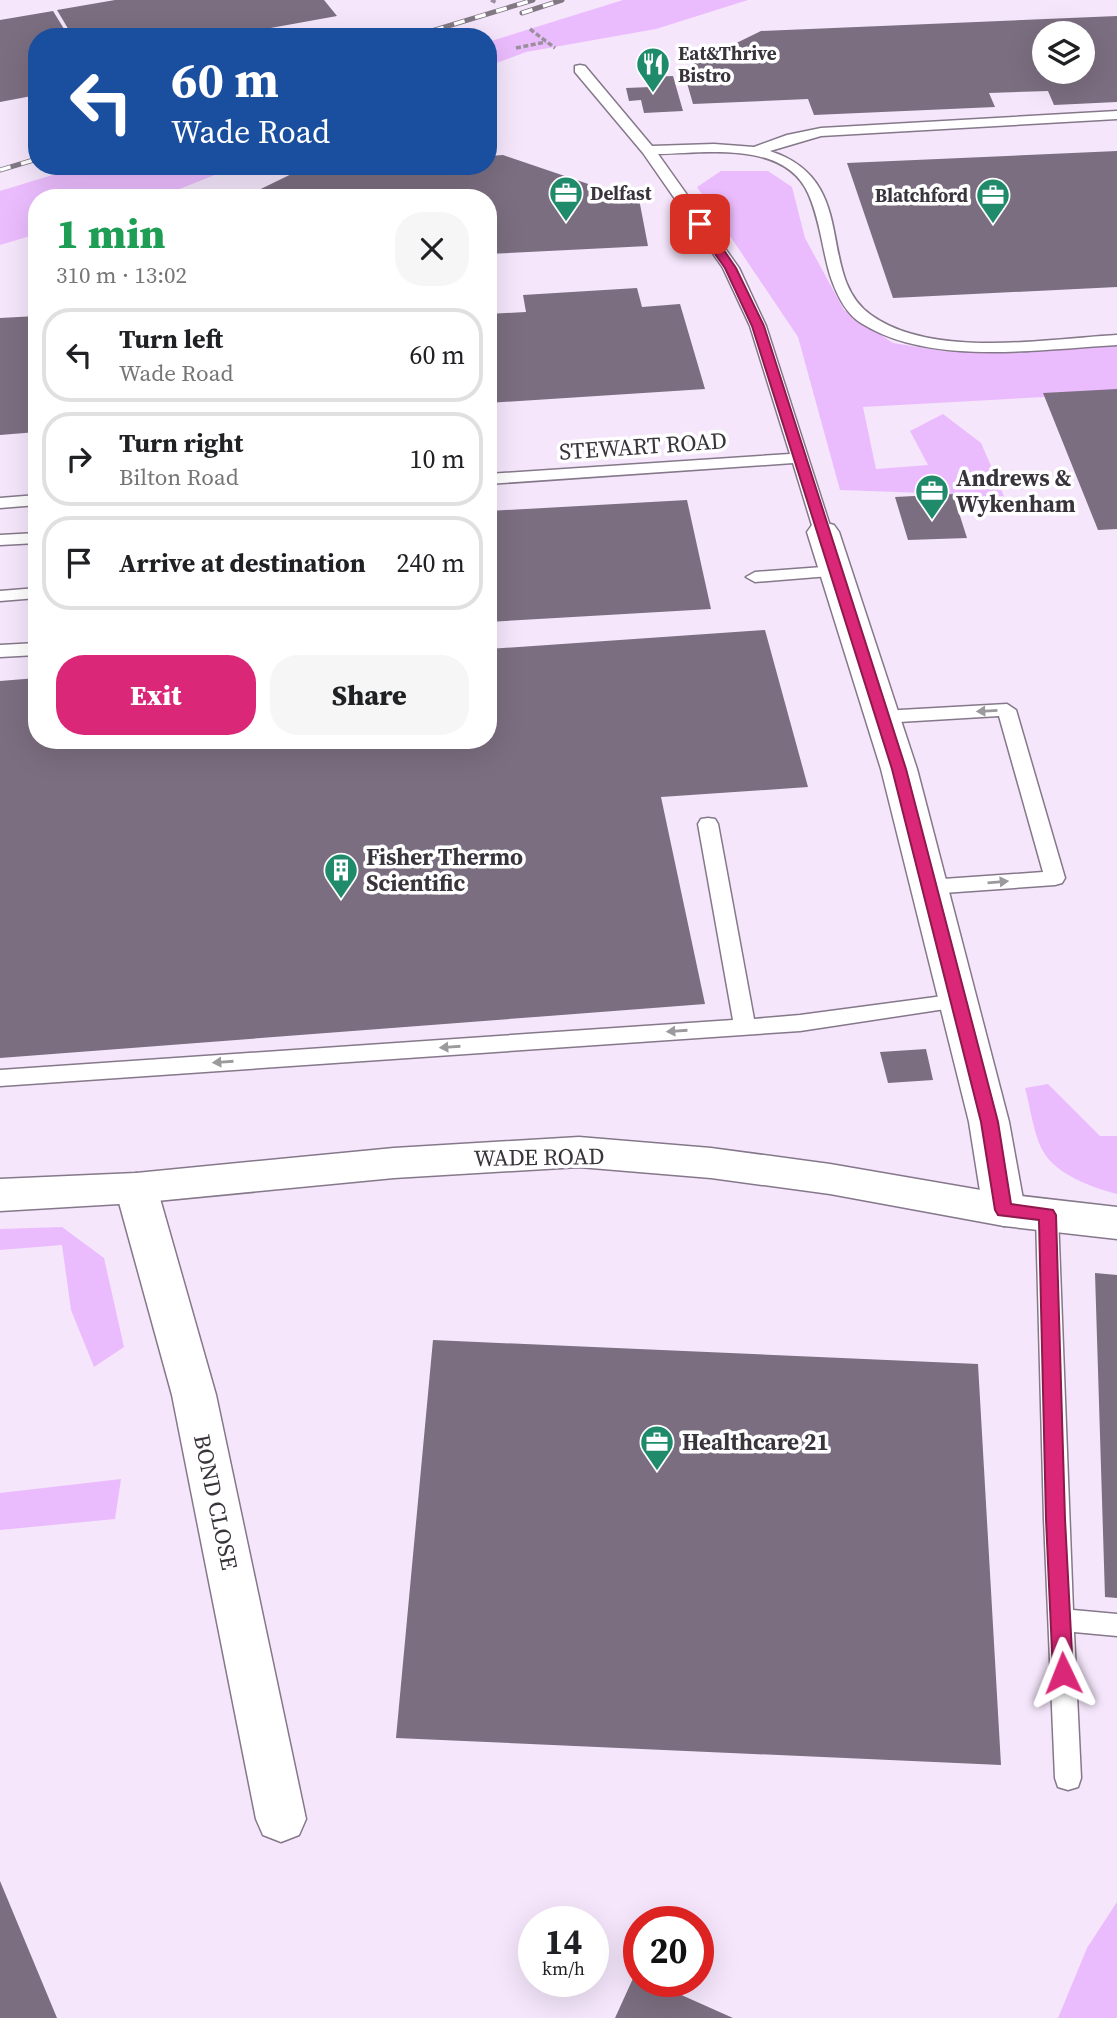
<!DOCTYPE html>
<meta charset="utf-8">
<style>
body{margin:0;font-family:"Source Serif 4",serif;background:#f6f6f6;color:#202124;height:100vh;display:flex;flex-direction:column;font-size:26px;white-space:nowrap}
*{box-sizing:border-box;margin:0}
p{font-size:23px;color:#757577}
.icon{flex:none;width:38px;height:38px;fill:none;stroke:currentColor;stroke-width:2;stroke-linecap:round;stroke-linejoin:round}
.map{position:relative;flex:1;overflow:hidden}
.details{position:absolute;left:28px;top:189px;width:469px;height:560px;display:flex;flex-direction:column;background:#fff;border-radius:28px;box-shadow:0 7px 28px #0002}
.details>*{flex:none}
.guide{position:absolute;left:28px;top:28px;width:469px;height:147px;border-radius:28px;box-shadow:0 7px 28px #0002;background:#1a4fa0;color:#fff;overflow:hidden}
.fabs{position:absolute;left:1032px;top:21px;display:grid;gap:14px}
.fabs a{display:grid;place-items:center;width:63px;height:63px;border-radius:50%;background:#fff;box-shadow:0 7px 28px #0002;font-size:35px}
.speed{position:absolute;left:518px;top:1906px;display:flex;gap:14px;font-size:35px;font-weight:700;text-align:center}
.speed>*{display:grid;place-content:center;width:91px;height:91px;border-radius:50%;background:#fff;box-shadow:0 7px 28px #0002;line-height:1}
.speed small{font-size:18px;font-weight:400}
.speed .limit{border:10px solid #d22;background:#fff;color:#111}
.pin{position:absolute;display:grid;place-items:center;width:60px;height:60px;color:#fff;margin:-30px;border-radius:14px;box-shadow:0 4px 10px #0006}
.me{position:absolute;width:77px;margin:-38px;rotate:358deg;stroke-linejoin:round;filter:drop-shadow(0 0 5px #0008)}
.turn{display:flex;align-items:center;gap:24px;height:147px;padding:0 28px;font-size:32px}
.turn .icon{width:91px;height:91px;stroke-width:2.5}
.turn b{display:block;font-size:49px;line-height:60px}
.round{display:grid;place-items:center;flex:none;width:74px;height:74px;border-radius:28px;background:#f6f6f6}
.summary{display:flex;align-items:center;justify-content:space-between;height:119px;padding:0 28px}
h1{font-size:42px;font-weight:800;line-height:52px;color:#1e9e55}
.button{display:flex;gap:14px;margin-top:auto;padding:14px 28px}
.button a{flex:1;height:80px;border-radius:28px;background:#db2777;color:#fff;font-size:28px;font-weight:800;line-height:80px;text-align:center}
.button a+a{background:#f6f6f6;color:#202124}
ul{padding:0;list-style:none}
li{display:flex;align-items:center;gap:21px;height:94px;margin:0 14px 10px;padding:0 14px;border:4px solid #e0e0e0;border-radius:28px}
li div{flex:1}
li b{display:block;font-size:26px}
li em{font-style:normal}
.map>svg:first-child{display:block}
.green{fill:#ebbcfd}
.building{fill:#7b6e80;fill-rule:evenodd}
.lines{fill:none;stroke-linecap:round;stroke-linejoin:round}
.service-casing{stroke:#85788a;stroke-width:3}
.minor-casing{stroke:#85788a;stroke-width:3}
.tertiary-casing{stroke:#85788a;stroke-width:3}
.path{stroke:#998f9d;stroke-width:3.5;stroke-dasharray:5 2.5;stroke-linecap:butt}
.service{fill:#fff;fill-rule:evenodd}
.minor{fill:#fff;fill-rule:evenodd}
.tertiary{fill:#fff;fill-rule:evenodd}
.rail-casing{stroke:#817884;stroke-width:5}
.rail{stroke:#fff;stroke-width:3.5;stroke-dasharray:11;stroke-linecap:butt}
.oneway{fill:#9c9a9d}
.route{fill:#db2777;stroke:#8e194d;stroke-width:2}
.labels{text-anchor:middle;stroke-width:7;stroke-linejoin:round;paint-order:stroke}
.far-poi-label{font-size:19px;font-weight:bold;fill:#39343b;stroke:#fff;text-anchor:start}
.street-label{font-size:23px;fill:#39343b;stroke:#fff}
.poi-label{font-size:23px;font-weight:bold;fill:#39343b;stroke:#fff;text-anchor:start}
</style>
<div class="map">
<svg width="1117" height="2018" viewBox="0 0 1117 2018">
<rect width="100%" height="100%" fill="#f5e6fb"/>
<!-- green -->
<path class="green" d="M623 0H748L656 29 526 52 488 66V42Z
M82 166H237L157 198H37V234L0 245V191Z
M721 171H768L792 187 805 238 844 310 893 343 949 352 1117 346V393L863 407 876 469 928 465 910 431 943 414 981 443 1007 503 972 511 953 494 840 490 798 337 697 187Z
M1048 1084 1100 1136H1117V1194C1093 1188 1055 1174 1043 1151 1034 1136 1030 1106 1025 1088Z
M62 1227 104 1258 124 1347 94 1367 71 1310 62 1245 0 1250V1229Z
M121 1479 115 1519 0 1530V1493Z
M1117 1902V2018H1058L1087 1948Z"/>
<!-- building -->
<path class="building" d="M115 0H324L337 16 221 37H73L57 10Z
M53 11 69 37H37V95L0 102V20Z
M1117 16V102L1054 105 1048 91 989 93 995 107 814 115 808 99 693 104 683 69 761 31ZM1045 33H1083V72H1045Z
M673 76 683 111 644 113 641 100 629 101 626 88 651 87 648 77Z
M1117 151V287L893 298 847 163Z
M503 155 606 190 612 201 639 199 648 246 488 254V198H242L308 166H488V156Z
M637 288 642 307 680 304 705 389 488 403V314L526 312 523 295Z
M37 316V432L0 435V318Z
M1117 389V529L1098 530 1043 393Z
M953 494 967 538 908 540 895 497Z
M687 500 711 609 488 622V511Z
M765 630 808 787 661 797 705 1004 0 1058V681L37 678V740H488V649Z
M926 1049 933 1080 888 1083 880 1052Z
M1095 1273 1117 1275V1598L1105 1597Z
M433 1340 978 1364 1001 1765 396 1738Z
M0 1881 57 2018H0Z
M635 1974 639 1976V1981H650L733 2018H615Z"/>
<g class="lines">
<!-- service casing -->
<g class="service-casing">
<path id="service" d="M580 65 585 66 652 146 714 144 754 147 787 135 821 128 1117 111V119L821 136 770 151C862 181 814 274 871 315 932 359 1046 339 1117 335V345C1040 349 930 367 861 323 845 313 836 293 830 275 822 248 820 219 808 193 784 140 704 153 658 154L739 268 766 326 832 532 823 537 814 532 793 463 488 484V474L790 454 750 326 723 268 643 153 575 72V66Z
M37 495V505L0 508V498Z
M37 533V543L0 545V535Z
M836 566 842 567 845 571 842 575 755 582 746 577 755 572Z
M37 588V598L0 601V591Z
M37 643V655L0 657V645Z
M1007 704 1016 710 1065 878 1062 883 1055 885 929 894 922 892 919 887 922 882 929 880 1043 872 999 716 882 723 873 717 882 711Z
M708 818 715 819 718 824 754 1019 800 1015 958 994 965 996 968 1001 965 1006 800 1031 0 1086V1070L733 1020 698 824 701 819Z
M1047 1206 1055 1209 1058 1215 1073 1610 1117 1614V1636L1074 1632 1081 1778 1078 1787 1068 1790 1058 1787 1055 1778 1044 1519 1036 1215 1039 1209Z"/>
</g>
<!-- minor casing -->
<g class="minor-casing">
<path id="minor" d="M823 522 834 525 839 532 917 769 1009 1122 1025 1210 1019 1221 1004 1226 989 1221 983 1210 969 1122 881 769 807 532 812 525Z
M136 1173 151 1177 157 1188 216 1395 306 1819 299 1835 281 1842 263 1835 256 1819 172 1395 115 1188 121 1177Z"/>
</g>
<!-- tertiary casing -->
<g class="tertiary-casing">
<path id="tertiary" d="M579 1137 711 1148 830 1164 1004 1194 1117 1207V1239L1004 1226 830 1194 711 1178 579 1167 394 1178 136 1203 0 1211V1179L136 1173 394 1148Z"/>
</g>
<!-- path -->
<path class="path" d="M491 0 497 3
M530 29 555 48
M516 48 546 42"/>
<!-- service -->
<use href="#service" class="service"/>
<!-- minor -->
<use href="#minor" class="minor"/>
<!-- tertiary -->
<use href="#tertiary" class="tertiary"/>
<!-- rail casing -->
<g class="rail-casing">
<path id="rail" d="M522 13 562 0
M412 37 533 0
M0 170 37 159"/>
</g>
<!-- rail -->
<use href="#rail" class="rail"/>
</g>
<!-- one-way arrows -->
<defs><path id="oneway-solid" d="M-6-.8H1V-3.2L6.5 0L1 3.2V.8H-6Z" transform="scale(1.75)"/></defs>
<g class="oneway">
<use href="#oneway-solid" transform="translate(987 711) rotate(177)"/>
<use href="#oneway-solid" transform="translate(998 882) rotate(-5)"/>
<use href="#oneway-solid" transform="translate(677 1031) rotate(176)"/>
<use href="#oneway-solid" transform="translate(450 1047) rotate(176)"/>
<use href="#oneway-solid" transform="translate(223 1062) rotate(176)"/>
</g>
<!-- route -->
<path class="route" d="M696 221H704L736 268 764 326 906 769 998 1122 1011 1204 1053 1210 1056 1215 1065 1519 1073 1673 1070 1679 1063 1682 1056 1679 1053 1673 1046 1519 1039 1220 998 1215 995 1210 981 1122 892 769 752 326 725 268 694 224Z"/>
<!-- icons -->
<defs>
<g id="restaurant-pin" transform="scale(1.75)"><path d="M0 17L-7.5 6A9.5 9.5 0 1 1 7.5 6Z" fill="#1f8b6a" stroke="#fff"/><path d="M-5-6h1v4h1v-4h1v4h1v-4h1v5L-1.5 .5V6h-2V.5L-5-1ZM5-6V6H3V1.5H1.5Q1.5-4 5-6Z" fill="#fff"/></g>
<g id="office-pin" transform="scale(1.75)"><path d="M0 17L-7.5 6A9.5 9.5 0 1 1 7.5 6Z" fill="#1f8b6a" stroke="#fff"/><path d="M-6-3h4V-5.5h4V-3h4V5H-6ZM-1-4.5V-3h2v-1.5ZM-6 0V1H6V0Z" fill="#fff"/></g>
<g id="building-pin" transform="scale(1.75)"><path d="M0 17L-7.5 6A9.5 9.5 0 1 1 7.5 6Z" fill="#1f8b6a" stroke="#fff"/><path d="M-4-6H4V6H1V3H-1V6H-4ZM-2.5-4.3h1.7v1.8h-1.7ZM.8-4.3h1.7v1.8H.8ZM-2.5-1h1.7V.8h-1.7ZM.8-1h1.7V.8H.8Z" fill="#fff"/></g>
</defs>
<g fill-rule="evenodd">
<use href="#restaurant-pin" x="653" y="64"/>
<use href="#office-pin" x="566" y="193"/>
<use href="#office-pin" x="993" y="195"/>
<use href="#office-pin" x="932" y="491"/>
<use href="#building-pin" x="341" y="870"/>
<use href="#office-pin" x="657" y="1442"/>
</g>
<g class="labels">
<!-- far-poi labels -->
<g class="far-poi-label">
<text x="678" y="60">Eat&amp;Thrive<tspan x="678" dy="22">Bistro</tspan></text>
<text x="590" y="200">Delfast</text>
<text x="968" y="202" text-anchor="end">Blatchford</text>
</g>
<!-- street labels -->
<g class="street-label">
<text transform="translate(643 446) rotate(-4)" y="8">STEWART ROAD</text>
<text transform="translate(539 1157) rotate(-1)" y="8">WADE ROAD</text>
<text transform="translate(216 1502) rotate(78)" y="8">BOND CLOSE</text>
</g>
<!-- poi labels -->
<g class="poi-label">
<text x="956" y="486">Andrews &amp;<tspan x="956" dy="26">Wykenham</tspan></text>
<text x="366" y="865">Fisher Thermo<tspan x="366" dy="26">Scientific</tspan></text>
<text x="682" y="1450">Healthcare 21</text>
</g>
</g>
</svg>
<div class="fabs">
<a><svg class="icon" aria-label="layers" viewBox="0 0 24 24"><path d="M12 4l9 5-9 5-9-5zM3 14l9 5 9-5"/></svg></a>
</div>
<div class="speed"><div>14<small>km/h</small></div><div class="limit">20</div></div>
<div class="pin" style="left:700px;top:224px;background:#d93025"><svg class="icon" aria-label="arrive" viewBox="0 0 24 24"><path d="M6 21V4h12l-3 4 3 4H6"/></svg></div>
<svg class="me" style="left:1063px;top:1673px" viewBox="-20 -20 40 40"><path d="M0-17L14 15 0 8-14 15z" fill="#db2777" stroke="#fff" stroke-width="4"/></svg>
<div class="guide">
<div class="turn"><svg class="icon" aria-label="left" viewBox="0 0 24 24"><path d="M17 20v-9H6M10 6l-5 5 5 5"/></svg><div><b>60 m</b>Wade Road</div></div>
</div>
<section class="details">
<div class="summary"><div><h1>1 min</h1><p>310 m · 13:02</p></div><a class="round"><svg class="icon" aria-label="close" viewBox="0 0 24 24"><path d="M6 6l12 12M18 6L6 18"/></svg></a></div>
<ul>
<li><svg class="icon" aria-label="left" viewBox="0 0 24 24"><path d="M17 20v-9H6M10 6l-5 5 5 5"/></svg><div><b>Turn left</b><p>Wade Road</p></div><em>60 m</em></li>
<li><svg class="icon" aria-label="right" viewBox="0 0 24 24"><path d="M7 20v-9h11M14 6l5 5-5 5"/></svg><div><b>Turn right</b><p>Bilton Road</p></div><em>10 m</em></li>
<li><svg class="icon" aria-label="arrive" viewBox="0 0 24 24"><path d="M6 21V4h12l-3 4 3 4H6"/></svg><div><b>Arrive at destination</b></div><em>240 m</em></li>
</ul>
<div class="button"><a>Exit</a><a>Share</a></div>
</section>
</div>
